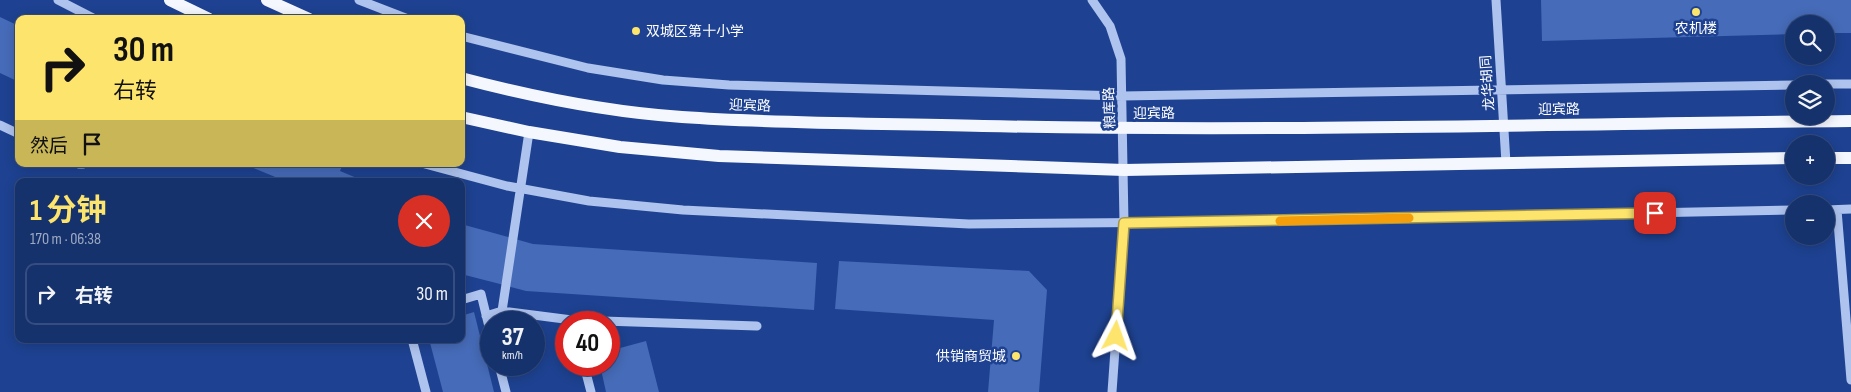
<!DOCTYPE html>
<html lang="zh">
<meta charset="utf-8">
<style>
body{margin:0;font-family:"Sofia Sans Condensed","Noto Sans SC",sans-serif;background:#1f3a72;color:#f1f3f6;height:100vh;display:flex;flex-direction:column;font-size:19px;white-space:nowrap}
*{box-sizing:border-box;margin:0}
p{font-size:16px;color:#9eaac2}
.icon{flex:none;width:28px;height:28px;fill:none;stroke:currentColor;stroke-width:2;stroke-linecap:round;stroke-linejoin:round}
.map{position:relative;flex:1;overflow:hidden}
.panel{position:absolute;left:15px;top:178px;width:450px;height:165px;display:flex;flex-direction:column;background:#16326d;border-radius:10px;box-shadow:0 2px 12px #0003,0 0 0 1px #354d80}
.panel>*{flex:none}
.hud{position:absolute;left:15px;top:15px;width:450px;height:152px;border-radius:10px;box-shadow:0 2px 12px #0003,0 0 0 1px #354d80;background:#fce46d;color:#111;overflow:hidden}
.controls{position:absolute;left:1785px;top:15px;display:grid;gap:10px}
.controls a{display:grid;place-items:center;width:50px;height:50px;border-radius:50%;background:#16326d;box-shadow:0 2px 12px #0003,0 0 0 1px #354d80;font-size:25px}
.speed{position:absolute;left:480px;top:311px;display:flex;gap:10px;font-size:25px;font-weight:700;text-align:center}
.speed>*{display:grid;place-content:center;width:65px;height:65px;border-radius:50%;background:#16326d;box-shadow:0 2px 12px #0003,0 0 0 1px #354d80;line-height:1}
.speed small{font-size:12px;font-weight:400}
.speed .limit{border:8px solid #d22;background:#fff;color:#111}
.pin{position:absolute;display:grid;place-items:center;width:42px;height:42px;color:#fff;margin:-21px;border-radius:10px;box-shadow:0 2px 8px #0006}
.me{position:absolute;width:55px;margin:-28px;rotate:4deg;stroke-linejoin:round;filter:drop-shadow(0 0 4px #0008)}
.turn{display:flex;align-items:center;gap:18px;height:105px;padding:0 15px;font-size:22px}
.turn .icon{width:65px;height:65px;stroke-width:2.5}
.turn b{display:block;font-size:35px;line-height:42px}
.then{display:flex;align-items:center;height:48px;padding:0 15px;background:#0003;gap:10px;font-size:19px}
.round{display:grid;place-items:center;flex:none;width:52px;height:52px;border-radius:26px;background:#1f3a72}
.summary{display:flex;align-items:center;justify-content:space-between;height:85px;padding:0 15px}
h1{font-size:30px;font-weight:700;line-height:38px;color:#fce46d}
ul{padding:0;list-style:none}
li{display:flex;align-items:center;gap:15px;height:62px;margin:0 10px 8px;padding:0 5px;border:2px solid #354d80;border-radius:10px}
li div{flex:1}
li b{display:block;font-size:19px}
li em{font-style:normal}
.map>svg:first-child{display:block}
.building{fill:#466bb8}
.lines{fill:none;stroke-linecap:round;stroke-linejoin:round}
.minor{stroke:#aec3ee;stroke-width:9}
.major{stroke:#f5f7ff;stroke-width:12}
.route-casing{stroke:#a49447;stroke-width:12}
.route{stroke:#fce46d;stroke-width:9}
.slow{stroke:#f59e0b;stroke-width:9}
.poi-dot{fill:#fce46d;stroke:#1e4291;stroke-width:2}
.labels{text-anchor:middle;stroke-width:5;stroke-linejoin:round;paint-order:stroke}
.poi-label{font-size:14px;fill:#fff;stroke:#1e4291}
.street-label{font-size:14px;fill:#fff;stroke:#1e4291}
</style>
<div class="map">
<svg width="1851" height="392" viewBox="0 0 1851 392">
<rect width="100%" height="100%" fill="#1e4291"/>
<!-- building -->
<path class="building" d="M1541 0H1851V33H1826V24H1794V34L1542 41Z
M0 17 19 26V82L0 73Z
M244 164H343L340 171 364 181H285Z
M461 224 533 244 817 263 814 310 526 291 500 284 461 274Z
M839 261 1029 271 1047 290 1039 392H988L994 320 835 309Z
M474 312 494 392H443L429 339H461V316Z
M646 341 659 392H606L600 365H609V351Z"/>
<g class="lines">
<!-- minor -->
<path class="minor" d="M58 0 95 19
M359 0 408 19
M1092 0 1110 26 1121 59 1124 223 1112 392
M1496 0 1506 163
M461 36 588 68 663 80 729 85 1122 96 1794 85
M1826 84H1851
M0 125 19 134
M79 164H83
M425 164 507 186 589 201 683 210 969 224 1197 222 1794 210
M1826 210 1851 209
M1837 210 1851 380
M461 300 481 294 491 335
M502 311 572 320V322
M486 316 502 311 529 132
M572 320 757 326
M412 339 426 392
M499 365 506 392
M584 365 591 392"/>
<!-- major -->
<path class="major" d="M170 0 209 19
M267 0 309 19
M461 78C533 97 607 112 682 117 782 124 882 123 983 126 1272 132 1562 124 1851 121
M461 117 529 132 620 147 719 156 1124 170 1794 158
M1826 158H1851"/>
</g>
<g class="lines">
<!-- route casing -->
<g class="route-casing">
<path id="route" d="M1116 336 1124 223 1655 213"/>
</g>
<!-- route -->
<use href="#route" class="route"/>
<!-- slow -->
<path class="slow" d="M1280 221 1409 218"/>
</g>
<!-- markers -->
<g class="poi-dot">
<circle cx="1696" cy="12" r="5"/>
<circle cx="636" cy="31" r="5"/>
<circle cx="1016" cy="356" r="5"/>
</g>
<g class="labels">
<!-- poi labels -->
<g class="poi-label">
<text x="1696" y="33">农机楼</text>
<text x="646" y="36" text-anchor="start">双城区第十小学</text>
<text x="1006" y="361" text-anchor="end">供销商贸城</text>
</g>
<!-- street labels -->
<g class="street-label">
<text transform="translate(1487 83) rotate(-94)" y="5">龙华胡同</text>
<text transform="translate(750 105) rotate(2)" y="5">迎宾路</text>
<text transform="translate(1109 108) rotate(-92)" y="5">粮库路</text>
<text transform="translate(1559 109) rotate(-1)" y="5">迎宾路</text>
<text transform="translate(1154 113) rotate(-1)" y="5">迎宾路</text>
</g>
</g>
</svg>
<div class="controls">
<a><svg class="icon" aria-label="search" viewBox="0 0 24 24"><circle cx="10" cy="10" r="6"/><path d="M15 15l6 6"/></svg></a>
<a><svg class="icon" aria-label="layers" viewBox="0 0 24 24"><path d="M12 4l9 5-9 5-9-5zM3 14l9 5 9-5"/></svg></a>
<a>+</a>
<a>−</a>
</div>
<div class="speed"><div>37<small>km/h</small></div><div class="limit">40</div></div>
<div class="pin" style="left:1655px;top:213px;background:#d93025"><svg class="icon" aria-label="arrive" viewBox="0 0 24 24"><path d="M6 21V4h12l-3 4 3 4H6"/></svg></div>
<svg class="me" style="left:1116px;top:336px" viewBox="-20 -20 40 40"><path d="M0-17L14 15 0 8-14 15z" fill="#fce46d" stroke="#fff" stroke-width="4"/></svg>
<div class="hud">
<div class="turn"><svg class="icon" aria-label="right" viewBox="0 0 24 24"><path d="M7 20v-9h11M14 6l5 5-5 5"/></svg><div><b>30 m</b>右转</div></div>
<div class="then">然后<svg class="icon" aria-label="arrive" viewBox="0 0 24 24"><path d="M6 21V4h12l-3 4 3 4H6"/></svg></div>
</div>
<section class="panel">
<div class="summary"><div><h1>1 分钟</h1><p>170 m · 06:38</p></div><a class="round" style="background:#d93025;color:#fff"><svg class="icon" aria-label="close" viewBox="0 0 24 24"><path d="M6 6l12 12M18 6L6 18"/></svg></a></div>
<ul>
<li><svg class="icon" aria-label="right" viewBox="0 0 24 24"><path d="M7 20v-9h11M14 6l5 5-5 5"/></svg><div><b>右转</b></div><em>30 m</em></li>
</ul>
</section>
</div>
